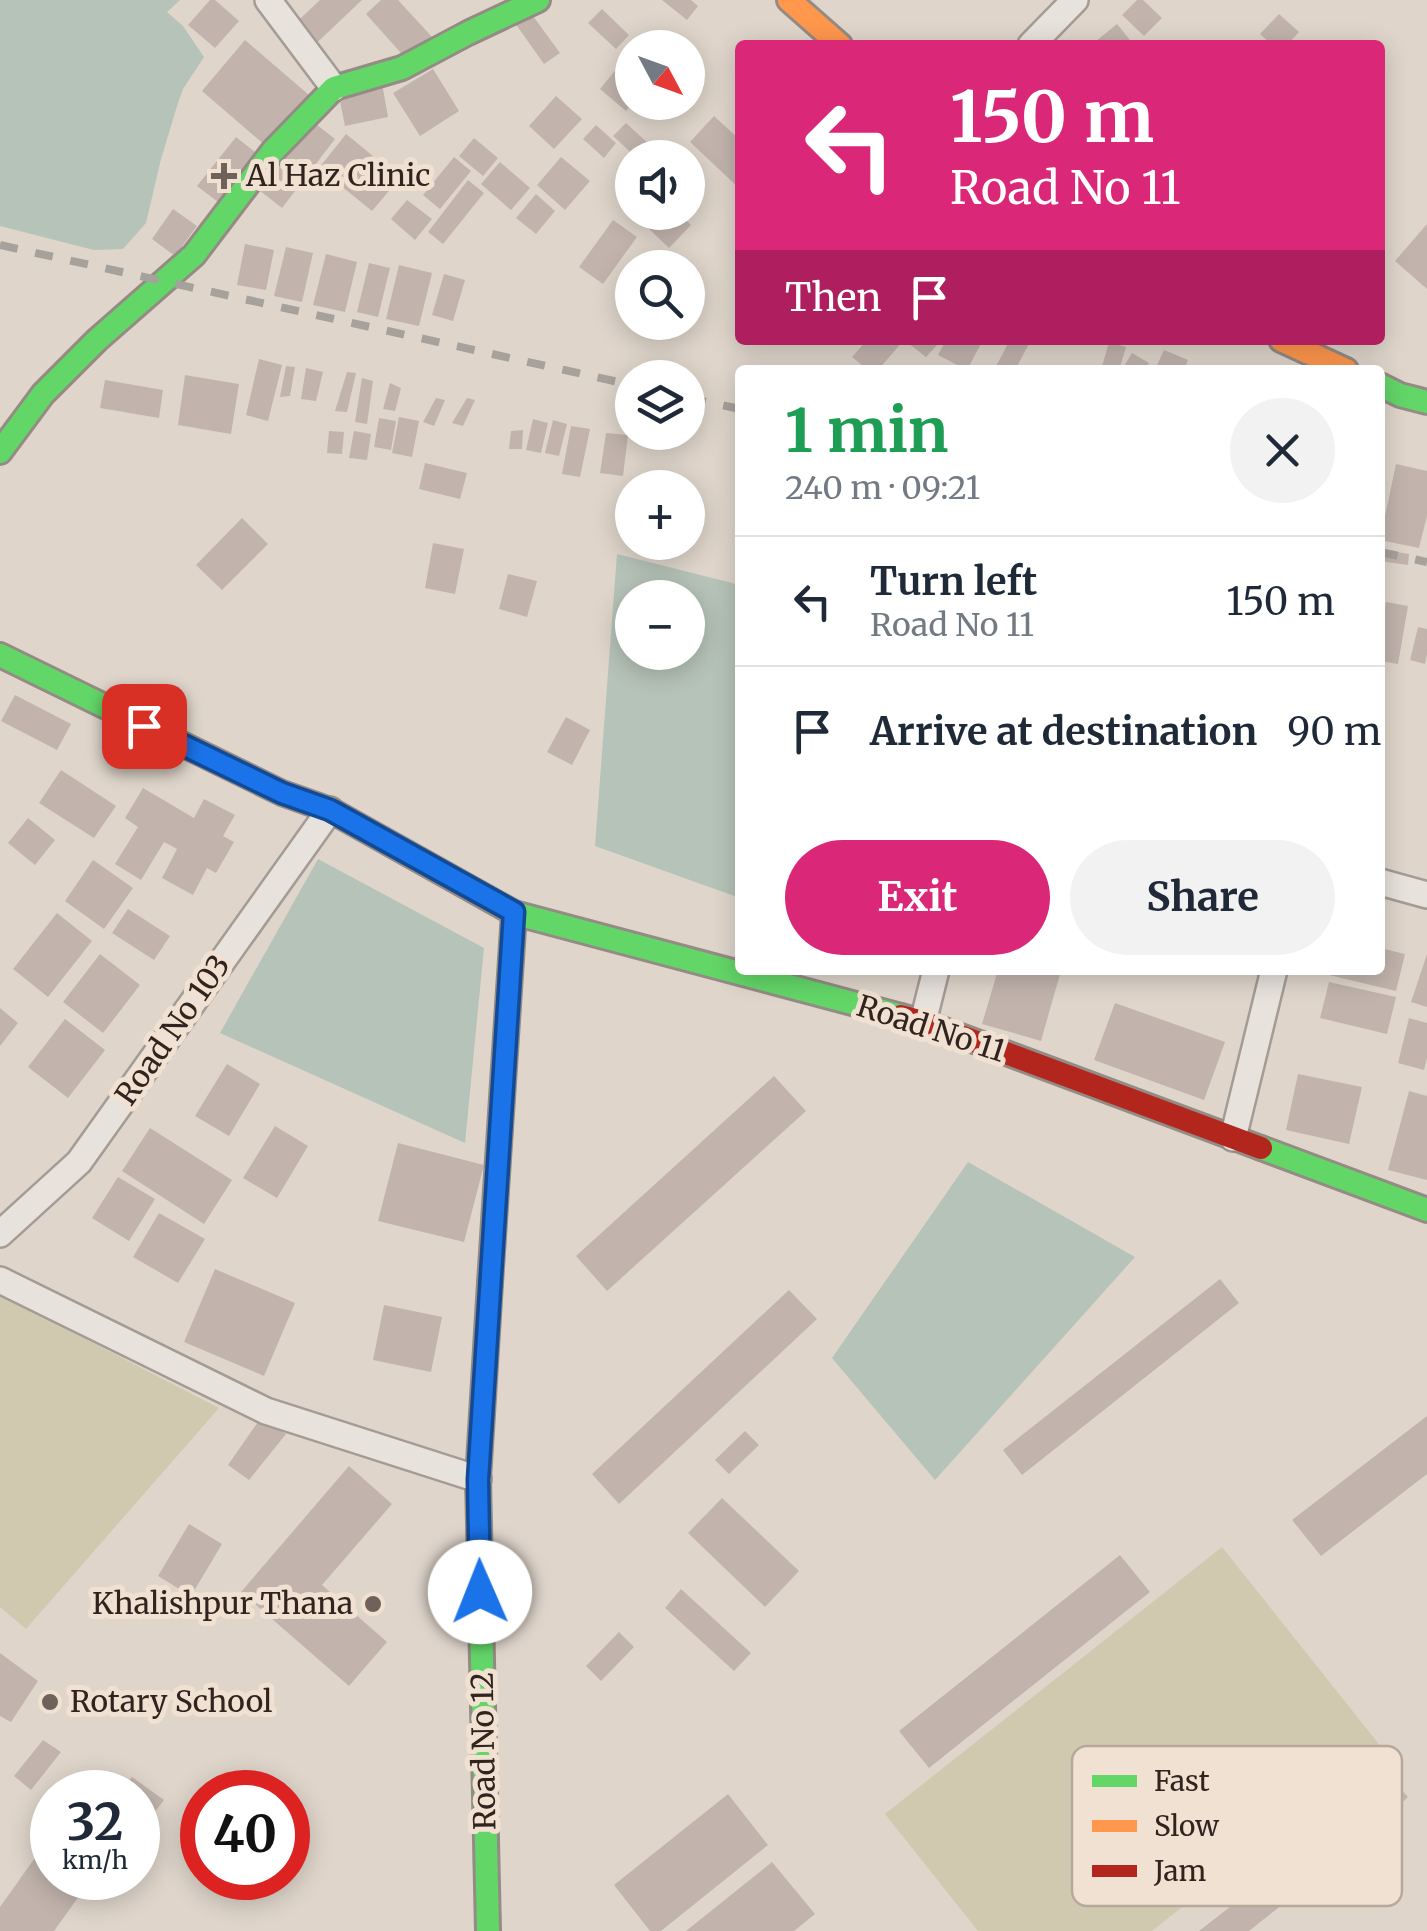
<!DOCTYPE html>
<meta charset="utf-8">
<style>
body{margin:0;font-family:Merriweather,serif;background:#f2f2f3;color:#1f2937;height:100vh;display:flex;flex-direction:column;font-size:38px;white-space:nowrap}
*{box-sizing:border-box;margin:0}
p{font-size:32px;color:#747a83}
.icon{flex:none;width:55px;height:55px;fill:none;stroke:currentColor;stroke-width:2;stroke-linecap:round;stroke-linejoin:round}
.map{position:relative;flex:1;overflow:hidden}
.drawer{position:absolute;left:735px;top:365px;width:650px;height:610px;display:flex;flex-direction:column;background:#fff;border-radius:10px;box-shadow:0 5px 25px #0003}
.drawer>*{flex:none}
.guide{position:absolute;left:735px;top:40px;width:650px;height:305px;border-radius:10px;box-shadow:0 5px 25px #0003;background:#db2777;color:#fff;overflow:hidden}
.needle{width:65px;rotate:131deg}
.buttons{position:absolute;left:615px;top:30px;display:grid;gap:20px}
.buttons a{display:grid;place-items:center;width:90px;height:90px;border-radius:50%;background:#fff;box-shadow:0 5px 25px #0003;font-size:50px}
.speed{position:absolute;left:30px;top:1770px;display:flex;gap:20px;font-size:50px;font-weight:700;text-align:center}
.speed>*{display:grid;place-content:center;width:130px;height:130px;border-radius:50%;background:#fff;box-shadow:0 5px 25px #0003;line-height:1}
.speed small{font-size:25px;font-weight:400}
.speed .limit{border:15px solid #d22;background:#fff;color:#111}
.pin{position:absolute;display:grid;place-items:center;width:85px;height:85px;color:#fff;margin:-42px;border-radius:20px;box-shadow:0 5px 15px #0006}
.me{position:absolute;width:110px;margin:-55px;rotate:359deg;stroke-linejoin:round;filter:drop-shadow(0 0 8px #0008)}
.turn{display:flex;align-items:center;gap:35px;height:210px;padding:0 50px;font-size:45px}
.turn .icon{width:130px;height:130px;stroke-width:2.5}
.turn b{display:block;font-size:70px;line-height:85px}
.then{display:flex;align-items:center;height:95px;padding:0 50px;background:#0003;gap:20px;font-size:38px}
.round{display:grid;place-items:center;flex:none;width:105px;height:105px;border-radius:52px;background:#f2f2f3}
.summary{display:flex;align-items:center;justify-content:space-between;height:170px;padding:0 50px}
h1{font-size:60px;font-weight:700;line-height:75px;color:#1e9e55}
.primary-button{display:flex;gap:20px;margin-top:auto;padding:20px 50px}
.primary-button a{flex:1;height:115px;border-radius:60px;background:#db2777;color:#fff;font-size:40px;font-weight:700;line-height:115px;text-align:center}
.primary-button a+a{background:#f2f2f3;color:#1f2937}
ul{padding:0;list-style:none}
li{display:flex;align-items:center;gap:30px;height:130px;padding:0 50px;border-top:2px solid #e0e1e3}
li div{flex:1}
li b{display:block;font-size:38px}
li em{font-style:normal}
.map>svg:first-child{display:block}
.green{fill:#d0c9b0}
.water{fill:#b6c3b8;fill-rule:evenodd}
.building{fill:#c2b4ad}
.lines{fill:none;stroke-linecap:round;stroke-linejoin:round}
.street-casing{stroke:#a49b94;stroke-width:30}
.fast-casing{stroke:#948b85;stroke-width:28}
.slow-casing{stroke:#948b85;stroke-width:28}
.jam-casing{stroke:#948b85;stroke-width:28}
.street{stroke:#e8e2dc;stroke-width:25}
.fast{stroke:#63d668;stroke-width:22}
.slow{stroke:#ff974d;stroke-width:22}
.jam{stroke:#b3261e;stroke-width:22}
.rail{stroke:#a7a19c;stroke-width:8;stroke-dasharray:18 18;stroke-linecap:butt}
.route-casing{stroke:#114b97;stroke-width:25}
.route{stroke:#1a73e8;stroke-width:18}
.poi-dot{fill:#6e625b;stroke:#f0e1d2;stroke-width:4}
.labels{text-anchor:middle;stroke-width:10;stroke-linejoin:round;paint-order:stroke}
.poi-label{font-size:30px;fill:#31241f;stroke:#f0e1d2;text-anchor:start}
.street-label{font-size:30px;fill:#31241f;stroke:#f0e1d2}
.key{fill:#f0e1d2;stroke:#b7a89c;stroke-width:2.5}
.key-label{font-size:28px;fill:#31241f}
</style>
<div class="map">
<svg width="1427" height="1931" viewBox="0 0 1427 1931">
<rect width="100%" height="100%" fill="#dfd5cb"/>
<!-- green -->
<path class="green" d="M0 1295 219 1408 26 1629 0 1607Z
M1222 1547 1382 1748 1152 1931H978L885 1814Z"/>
<!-- water -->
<path class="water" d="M0 0H180L167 12 183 26 204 57 183 89 178 103 161 159 146 223 123 249 94 250 0 226Z
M617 554 740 585V898L595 846ZM632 598H688V652H632Z
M318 859 484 948 465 1143 220 1033Z
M968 1162 1135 1257 935 1480 832 1358Z"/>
<!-- building -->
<path class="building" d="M210 0H215L239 21 215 48 188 25Z
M320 0H362L306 53 286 32Z
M381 0H398L434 39 409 62 366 14Z
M662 0H691L698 6 687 20Z
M1137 0H1143L1162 18 1144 36 1122 15Z
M525 5 560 53 544 64 510 16Z
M602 9 629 35 616 49 588 23Z
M1279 14 1299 32 1287 45H1272L1260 34Z
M1117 24 1134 45H1100L1096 41Z
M245 40 309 95 266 146 202 91Z
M632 50V103L626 111 600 89Z
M433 69 459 111 420 136 393 93Z
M382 83 388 117 345 126 338 92Z
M556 96 582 119 554 149 529 126Z
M714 116 740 140V189L690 142Z
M312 121 335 139 282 208 259 190Z
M626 123 664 158H637L613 136Z
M596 125 616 143 604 158 583 139Z
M346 134 400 178 372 211 319 168Z
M236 137 260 156 222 205 197 186Z
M474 138 498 158 483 176 459 156Z
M454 157 471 171 440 209 423 195Z
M561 157 590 181 565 210 537 185Z
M500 162 530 188 511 210 481 184Z
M468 180 484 193 443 244 428 232Z
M536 194 555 211 536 234 516 218Z
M632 198V212H678L691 225 669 248 625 206Z
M407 200 432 219 415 240 391 219Z
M173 209 197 226 175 256 152 239Z
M613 220 637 237 603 284 579 267Z
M1427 224V289L1395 261Z
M245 244 274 250 266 290 237 285Z
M286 247 313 253 302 302 274 296Z
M326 254 357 262 345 312 313 305Z
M369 263 390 268 378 317 357 312Z
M399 265 432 273 419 326 386 319Z
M444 274 465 280 453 321 432 315Z
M867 340H904L878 370H868L852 357Z
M911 340H933L938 344 926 357 908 343Z
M946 340H983L967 370 938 355Z
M1010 340H1031L1015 370H994Z
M1109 342 1126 347 1119 370H1101Z
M1164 350 1188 360 1184 370H1155Z
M1132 353 1149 363 1145 370 1123 368Z
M259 359 282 365 268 421 246 415Z
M286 366 295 367 290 396 280 397Z
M306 368 323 372 316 401 301 399Z
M347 372 356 373 347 412 335 411Z
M185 375 239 384 231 434 178 425Z
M362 378 373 381 367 424 355 422Z
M105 380 163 390 159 418 100 408Z
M390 383 401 388 395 411 383 409Z
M436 398 445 400 434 426 423 422Z
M467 398 475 400 463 426 452 423Z
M399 417 419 421 412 457 392 453Z
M379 418 396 421 391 450 374 447Z
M533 419 548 423 541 453 526 450Z
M553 420 567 424 559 456 545 453Z
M571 426 590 429 580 477 562 474Z
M523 430 522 449H509L511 431Z
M329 431 344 432 342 454 327 453Z
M354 431 371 434 367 460 349 458Z
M606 433 628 435 623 476 600 473Z
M425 463 467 473 460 499 419 489Z
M1396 464 1427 471V516L1419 548 1380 540Z
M242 518 268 544 222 590 196 565Z
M433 543 464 549 455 594 425 588Z
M1380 549 1409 554 1408 565 1380 561Z
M508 574 537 581 527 617 499 609Z
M1386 602 1408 606 1398 664 1380 661V635Z
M1418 627 1427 629V654L1425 664 1410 660Z
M15 695 71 724 57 750 1 721Z
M566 717 590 730 572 765 547 752Z
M61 770 116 806 94 838 39 803Z
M143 788 194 818 204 799 235 815 223 836 234 842 216 873 207 868 193 895 162 878 177 849 164 842 141 880 115 864 138 827 125 818Z
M28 818 55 840 35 865 8 843Z
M93 860 133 888 104 929 65 901Z
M128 909 170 936 154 960 112 933Z
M57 913 92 941 48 997 13 969Z
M1380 948 1405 954 1396 991 1329 975 1330 970H1380Z
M100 954 140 985 103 1033 63 1002Z
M1427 954V1007L1411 1002Z
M998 970H1047L1060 974 1041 1041 982 1024Z
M1329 982 1396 997 1387 1034 1320 1018Z
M1115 1003 1225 1042 1204 1100 1094 1060Z
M0 1008 18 1023 0 1046Z
M1409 1018 1427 1023V1058L1424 1070 1398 1063Z
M65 1019 105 1050 68 1098 28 1067Z
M227 1064 260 1084 229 1136 195 1116Z
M1298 1074 1362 1087 1349 1144 1286 1130Z
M774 1076 806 1111 607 1291 576 1256Z
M1409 1091 1427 1096V1180L1388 1170Z
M275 1126 308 1146 277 1198 243 1178Z
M150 1128 232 1180 204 1224 122 1171Z
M398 1143 484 1165 464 1242 378 1221Z
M118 1177 155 1199 129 1241 92 1218Z
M159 1213 205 1239 178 1283 133 1257Z
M215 1269 295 1303 264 1376 184 1342Z
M1220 1279 1239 1303 1022 1475 1003 1450Z
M789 1290 817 1319 619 1504 592 1474Z
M384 1305 442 1317 431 1372 373 1360Z
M1427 1416V1474L1321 1556 1292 1520Z
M260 1419 286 1434 249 1480 228 1465Z
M745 1431 759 1445 729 1474 715 1460Z
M349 1466 392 1504 322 1585 387 1642 349 1686 241 1592Z
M722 1498 799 1571 765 1607 688 1533Z
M189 1524 222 1544 191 1596 158 1576Z
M1120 1555 1150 1592 929 1768 899 1731Z
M681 1589 751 1653 734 1671 665 1608Z
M619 1632 634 1647 601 1681 586 1666Z
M0 1653 38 1681 11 1722 0 1716Z
M43 1740 61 1752 31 1790 14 1776Z
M1385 1772 1408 1797 1379 1824 1356 1800Z
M132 1777 164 1800 138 1834V1792H120Z
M728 1794 768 1845 661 1931H650L614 1885Z
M44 1845 52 1851V1878H92L54 1931H0V1907Z
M1289 1861 1307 1885 1249 1931H1199Z
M772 1862 815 1914 794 1931H686Z"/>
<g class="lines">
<!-- street casing -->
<g class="street-casing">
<path id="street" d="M268 0 334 88
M1031 45 1075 0
M1380 882 1427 895
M923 1022 936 970
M1233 1138 1274 970
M0 1234 79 1162 330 810
M0 1280 266 1411 478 1479"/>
</g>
<!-- fast casing -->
<g class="fast-casing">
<path id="fast" d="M1380 385 1400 395 1427 402
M0 452 43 394 97 340 194 255 273 151 334 88 402 68 468 33 538 0
M0 655 282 793 330 810 514 913 901 1016
M1261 1148 1427 1210
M488 1931 478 1479 490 1283"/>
</g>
<!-- slow casing -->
<g class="slow-casing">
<path id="slow" d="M789 0 840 45
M1281 340 1346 370
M490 1283 514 913"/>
</g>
<!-- jam casing -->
<g class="jam-casing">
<path id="jam" d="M901 1016 923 1022 1261 1148"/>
</g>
<!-- street -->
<use href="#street" class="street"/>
<!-- fast -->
<use href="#fast" class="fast"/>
<!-- slow -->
<use href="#slow" class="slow"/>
<!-- jam -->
<use href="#jam" class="jam"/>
<!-- rail -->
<path class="rail" d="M0 245 632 385
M688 398 740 409
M1380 552 1427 562"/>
</g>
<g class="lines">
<!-- route casing -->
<g class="route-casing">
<path id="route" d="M144 726 282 793 330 810 514 912 478 1480 480 1592"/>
</g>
<!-- route -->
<use href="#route" class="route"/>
</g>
<!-- markers -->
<g class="poi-dot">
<path d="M219 161h10v10h10v10h-10v10h-10v-10h-10v-10h10z"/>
<circle cx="373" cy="1604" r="10"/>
<circle cx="50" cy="1702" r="10"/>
</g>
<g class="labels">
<!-- poi labels -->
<g class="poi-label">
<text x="246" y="186">Al Haz Clinic</text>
<text x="353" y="1614" text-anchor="end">Khalishpur Thana</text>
<text x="70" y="1712">Rotary School</text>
</g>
<!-- street labels -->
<g class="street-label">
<text transform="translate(931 1029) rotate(18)" y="10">Road No 11</text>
<text transform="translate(173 1030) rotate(-55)" y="10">Road No 103</text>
<text transform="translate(484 1751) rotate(-91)" y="10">Road No 12</text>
</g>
</g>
<!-- legend -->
<rect x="1072" y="1746" width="330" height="160" rx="15" class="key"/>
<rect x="1092" y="1775" width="45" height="12" fill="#63d668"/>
<rect x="1092" y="1820" width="45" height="12" fill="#ff974d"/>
<rect x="1092" y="1865" width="45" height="12" fill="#b3261e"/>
<g class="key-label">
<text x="1154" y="1791">Fast</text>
<text x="1154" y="1836">Slow</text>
<text x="1154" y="1881">Jam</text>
</g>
</svg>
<div class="buttons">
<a><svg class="needle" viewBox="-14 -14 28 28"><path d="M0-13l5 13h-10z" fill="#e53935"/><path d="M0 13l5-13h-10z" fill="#747a83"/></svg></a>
<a><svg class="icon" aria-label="sound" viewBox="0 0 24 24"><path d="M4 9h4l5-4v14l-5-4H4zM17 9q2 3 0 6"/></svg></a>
<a><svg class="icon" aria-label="search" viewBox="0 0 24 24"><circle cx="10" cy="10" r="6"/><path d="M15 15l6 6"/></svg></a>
<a><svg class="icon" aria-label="layers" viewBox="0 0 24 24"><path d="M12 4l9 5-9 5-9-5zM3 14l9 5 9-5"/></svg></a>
<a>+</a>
<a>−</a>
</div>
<div class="speed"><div>32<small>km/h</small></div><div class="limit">40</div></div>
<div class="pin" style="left:144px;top:726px;background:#d93025"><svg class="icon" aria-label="arrive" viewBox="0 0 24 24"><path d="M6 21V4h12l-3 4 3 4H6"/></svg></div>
<svg class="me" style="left:480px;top:1592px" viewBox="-20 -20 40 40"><circle r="19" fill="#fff"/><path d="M0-13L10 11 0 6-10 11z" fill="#1a73e8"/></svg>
<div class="guide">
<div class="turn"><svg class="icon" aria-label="left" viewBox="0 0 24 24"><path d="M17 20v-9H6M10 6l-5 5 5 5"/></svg><div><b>150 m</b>Road No 11</div></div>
<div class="then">Then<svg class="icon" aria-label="arrive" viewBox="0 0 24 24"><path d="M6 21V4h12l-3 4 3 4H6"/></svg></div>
</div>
<section class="drawer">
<div class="summary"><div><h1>1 min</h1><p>240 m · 09:21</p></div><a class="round"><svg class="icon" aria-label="close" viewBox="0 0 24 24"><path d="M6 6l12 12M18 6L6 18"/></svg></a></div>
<ul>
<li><svg class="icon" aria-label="left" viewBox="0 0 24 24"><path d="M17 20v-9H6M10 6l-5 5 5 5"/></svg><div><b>Turn left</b><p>Road No 11</p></div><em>150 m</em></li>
<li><svg class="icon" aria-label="arrive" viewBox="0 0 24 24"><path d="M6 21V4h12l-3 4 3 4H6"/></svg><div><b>Arrive at destination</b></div><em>90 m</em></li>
</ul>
<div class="primary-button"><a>Exit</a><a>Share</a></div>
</section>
</div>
